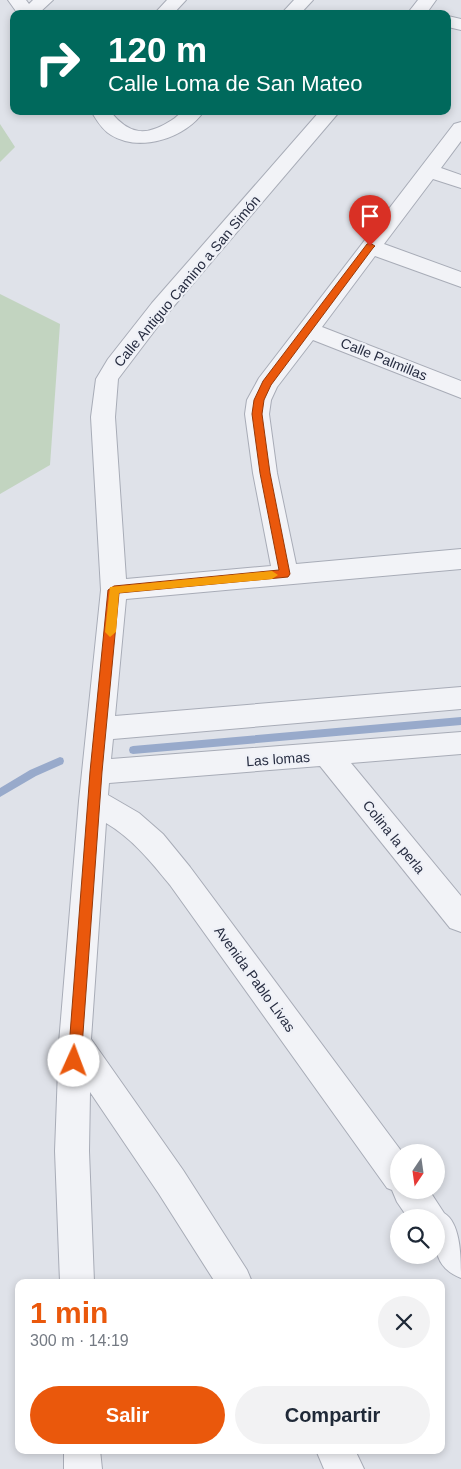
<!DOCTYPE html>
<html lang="es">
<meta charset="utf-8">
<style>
body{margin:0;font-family:Helvetica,sans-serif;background:#f2f2f3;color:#1f2937;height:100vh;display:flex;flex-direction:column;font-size:19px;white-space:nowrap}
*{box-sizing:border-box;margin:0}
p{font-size:16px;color:#747a83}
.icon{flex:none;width:28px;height:28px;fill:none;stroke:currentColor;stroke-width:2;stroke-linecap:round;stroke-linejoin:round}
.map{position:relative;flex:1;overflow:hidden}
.panel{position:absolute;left:15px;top:1279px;width:430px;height:175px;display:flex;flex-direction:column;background:#fff;border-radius:10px;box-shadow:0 2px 8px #0003}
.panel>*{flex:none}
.top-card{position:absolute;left:10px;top:10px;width:441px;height:105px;border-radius:10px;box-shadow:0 2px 8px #0003;background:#00695c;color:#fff;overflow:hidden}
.needle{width:32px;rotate:193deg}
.tools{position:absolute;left:390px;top:1144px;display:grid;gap:10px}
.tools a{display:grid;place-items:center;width:55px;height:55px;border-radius:50%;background:#fff;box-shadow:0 2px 8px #0003;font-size:25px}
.pin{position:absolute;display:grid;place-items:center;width:42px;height:42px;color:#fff;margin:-51px -21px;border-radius:50% 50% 50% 0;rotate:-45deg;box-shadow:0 0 5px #0007}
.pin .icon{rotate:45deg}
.me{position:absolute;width:55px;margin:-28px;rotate:2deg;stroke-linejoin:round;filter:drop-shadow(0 0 4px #0008)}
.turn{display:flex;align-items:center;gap:18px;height:105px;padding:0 15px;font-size:22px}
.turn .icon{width:65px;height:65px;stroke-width:2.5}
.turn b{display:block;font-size:35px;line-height:42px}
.round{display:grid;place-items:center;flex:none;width:52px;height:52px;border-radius:26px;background:#f2f2f3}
.overview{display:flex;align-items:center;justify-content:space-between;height:85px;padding:0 15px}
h1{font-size:30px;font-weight:600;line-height:38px;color:#ea580c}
.action{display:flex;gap:10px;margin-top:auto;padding:10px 15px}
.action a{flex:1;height:58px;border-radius:30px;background:#ea580c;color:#fff;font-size:20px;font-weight:600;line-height:58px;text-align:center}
.action a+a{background:#f2f2f3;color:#1f2937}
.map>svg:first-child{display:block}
.green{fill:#c2d4c0}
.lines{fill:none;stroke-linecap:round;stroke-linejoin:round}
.stream{fill:#98aacb;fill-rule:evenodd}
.minor-casing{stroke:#a8acb7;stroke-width:2}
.minor{fill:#f2f3f7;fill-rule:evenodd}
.route{fill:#ea580c;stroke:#983908}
.slow{fill:#f59e0b}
.labels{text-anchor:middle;stroke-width:4.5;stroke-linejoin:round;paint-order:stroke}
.street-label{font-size:14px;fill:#272d41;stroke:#eff1f7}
</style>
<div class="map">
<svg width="461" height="1469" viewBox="0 0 461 1469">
<rect width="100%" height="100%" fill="#dfe2e9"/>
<!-- green -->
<path class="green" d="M0 124 15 147 0 162Z
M0 294 60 324 50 465 0 494Z"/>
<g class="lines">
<!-- stream -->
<path class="stream" d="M461 717V725L133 754 130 753 129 750 130 747 133 746Z
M60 757 63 758 64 761 63 764 36 776 0 797V788L30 770Z"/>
<!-- minor casing -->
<g class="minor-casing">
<path id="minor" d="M8 0H26L29 4 33 0H53L38 14H18Z
M167 0H186L173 14H154Z
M294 0H313L300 14H281Z
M418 0H436L426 14H407Z
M448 16 461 19V30L448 27Z
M91 111H110C129 135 146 137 172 120 176 118 180 112 185 111 190 110 199 111 204 111 186 138 140 153 111 135 102 130 96 119 91 111Z
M320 111H340L168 313 118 379 115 417 126 579 271 566 253 473 245 414 247 400 259 378 454 124 461 122V141L441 168 461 175V188L433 179 384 244 461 272V287L375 256 322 327 461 381V398L313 340 277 387 271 400 269 414 277 473 296 564 461 549V569L126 599 115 716 461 687V709L113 739 111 759 461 732V754L351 763 461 896V932L450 928 320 766 109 783 108 795 139 813 163 834 190 867 402 1152H399V1190H429L444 1213C461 1223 461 1258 461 1278 431 1266 436 1245 436 1218H408L397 1202 392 1190 387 1188 170 885C151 862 133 839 106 823L91 1039 183 1170 247 1270 252 1282H215L159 1194 90 1092 89 1151 94 1282H60L55 1151 59 1043 79 801 101 590 91 417 96 379 108 359 152 303Z
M64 1450H100L102 1469H64Z
M316 1450H355L364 1469H324Z"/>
</g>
<!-- minor -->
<use href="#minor" class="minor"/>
</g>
<!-- route -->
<path class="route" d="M370 243 375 246 373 248 271 385 264 400 262 414 270 473 290 574 288 577 119 593 102 772 81 1061 79 1066 74 1067 69 1066 68 1061 90 772 108 590 114 586 279 570 260 473 252 414 254 400 263 381 367 244Z"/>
<!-- slow -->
<path class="slow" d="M272 571 278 575 272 579 119 593 116 632 110 637 105 632 110 587Z"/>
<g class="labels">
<!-- street labels -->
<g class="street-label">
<text transform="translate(187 281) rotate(-50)" y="5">Calle Antiguo Camino a San Simón</text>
<text transform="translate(384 359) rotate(22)" y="5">Calle Palmillas</text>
<text transform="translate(278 759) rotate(-4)" y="5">Las lomas</text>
<text transform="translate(394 837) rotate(51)" y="5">Colina la perla</text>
<text transform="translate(255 979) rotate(54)" y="5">Avenida Pablo Livas</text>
</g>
</g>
</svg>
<div class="tools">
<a><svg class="needle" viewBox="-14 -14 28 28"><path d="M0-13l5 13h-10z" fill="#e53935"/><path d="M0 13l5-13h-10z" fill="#747a83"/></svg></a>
<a><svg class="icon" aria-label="search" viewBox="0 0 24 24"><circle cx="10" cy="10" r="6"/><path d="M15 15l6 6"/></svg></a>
</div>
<div class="pin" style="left:370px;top:246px;background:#d93025"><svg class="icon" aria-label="arrive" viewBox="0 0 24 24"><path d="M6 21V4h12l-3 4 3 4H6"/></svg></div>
<svg class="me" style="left:74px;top:1061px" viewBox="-20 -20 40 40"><circle r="19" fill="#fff"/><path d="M0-13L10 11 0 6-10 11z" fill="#ea580c"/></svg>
<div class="top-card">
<div class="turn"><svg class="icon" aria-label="right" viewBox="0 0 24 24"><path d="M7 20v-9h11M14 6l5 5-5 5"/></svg><div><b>120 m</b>Calle Loma de San Mateo</div></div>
</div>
<section class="panel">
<div class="overview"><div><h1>1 min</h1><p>300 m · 14:19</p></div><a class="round"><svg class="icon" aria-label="close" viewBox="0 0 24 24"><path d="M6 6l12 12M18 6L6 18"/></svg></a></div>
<div class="action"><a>Salir</a><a>Compartir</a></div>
</section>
</div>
